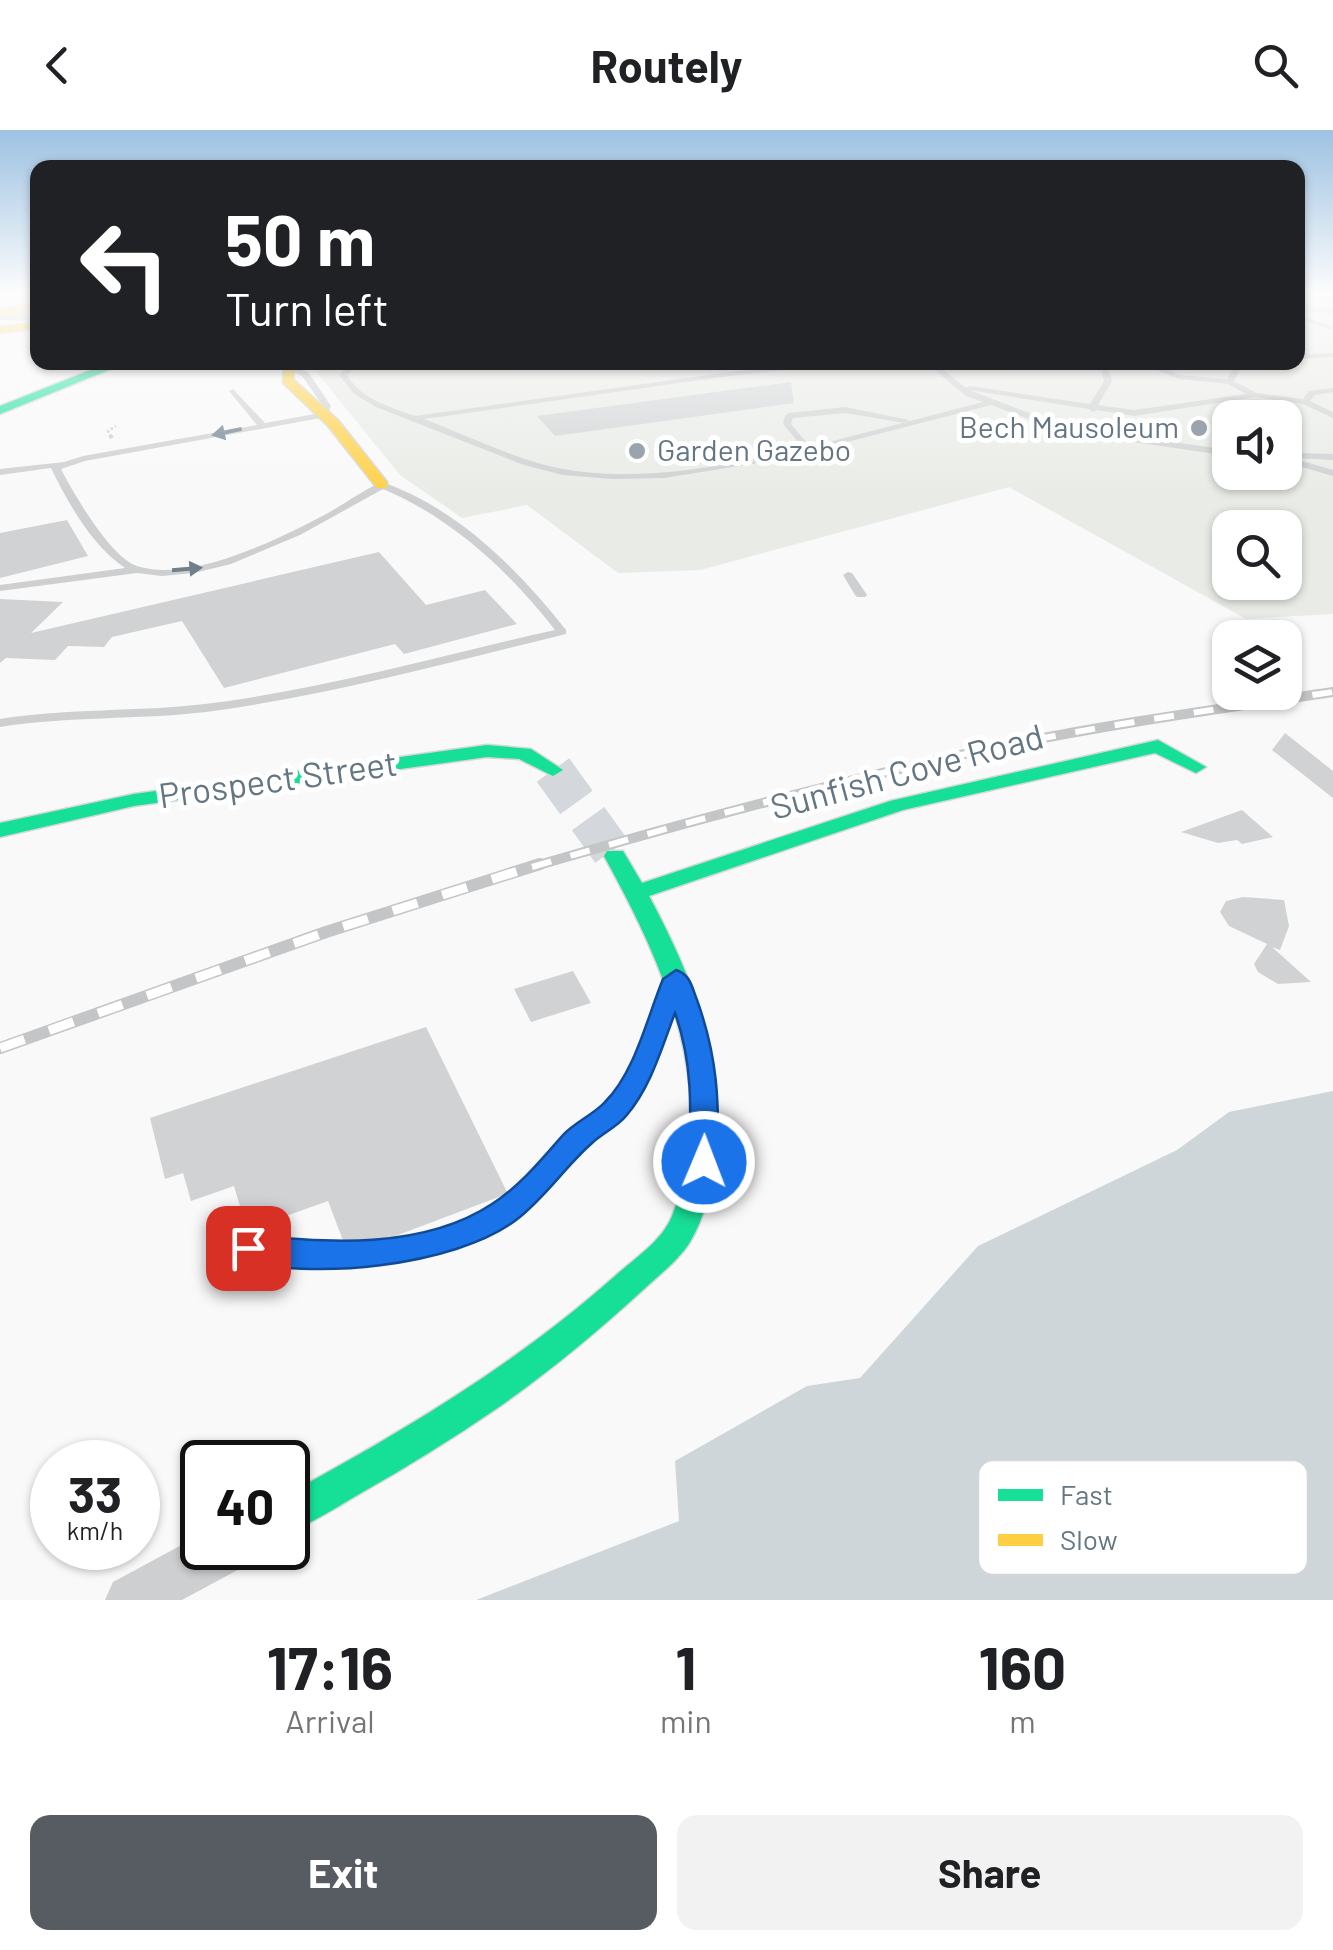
<!DOCTYPE html>
<style>
body{margin:0;font-family:Barlow,sans-serif;background:#f2f2f2;color:#202124;height:100vh;display:flex;flex-direction:column;font-size:38px;white-space:nowrap}
*{box-sizing:border-box;margin:0}
p{font-size:32px;color:#757577}
.icon{flex:none;width:55px;height:55px;fill:none;stroke:currentColor;stroke-width:2;stroke-linecap:round;stroke-linejoin:round}
.map{position:relative;height:1470px;overflow:hidden}
.panel{display:flex;flex-direction:column;background:#fff;flex:1}
.panel>*{flex:none}
.guide{position:absolute;left:30px;top:30px;width:1275px;height:210px;border-radius:20px;box-shadow:0 2px 8px #0004;background:#202124;color:#fff;overflow:hidden}
.tools{position:absolute;left:1212px;top:270px;display:grid;gap:20px}
.tools a{display:grid;place-items:center;width:90px;height:90px;border-radius:20px;background:#fff;box-shadow:0 2px 8px #0004;font-size:50px}
.speed{position:absolute;left:30px;top:1310px;display:flex;gap:20px;font-size:50px;font-weight:700;text-align:center}
.speed>*{display:grid;place-content:center;width:130px;height:130px;border-radius:50%;background:#fff;box-shadow:0 2px 8px #0004;line-height:1}
.speed small{font-size:25px;font-weight:400}
.speed .limit{border:5px solid #111;border-radius:15px;background:#fff;color:#111}
.pin{position:absolute;display:grid;place-items:center;width:85px;height:85px;color:#fff;margin:-42px;border-radius:20px;box-shadow:0 5px 15px #0006}
.me{position:absolute;width:110px;margin:-55px;rotate:1deg;stroke-linejoin:round;filter:drop-shadow(0 0 8px #0008)}
.turn{display:flex;align-items:center;gap:35px;height:210px;padding:0 30px;font-size:45px}
.turn .icon{width:130px;height:130px;stroke-width:2.5}
.turn b{display:block;font-size:70px;line-height:85px}
.eta{display:flex;justify-content:space-evenly;align-items:center;height:170px;text-align:center}
.eta b{font-size:60px;font-weight:700;line-height:70px}
.button{display:flex;gap:20px;margin-top:auto;padding:20px 30px}
.button a{flex:1;height:115px;border-radius:20px;background:#565c61;color:#fff;font-size:40px;font-weight:700;line-height:115px;text-align:center}
.button a+a{background:#f2f2f2;color:#202124}
header{display:flex;justify-content:space-between;align-items:center;height:130px;padding:0 30px;background:#fff;font-size:45px;font-weight:700}
.map>svg:first-child{display:block}
.green{fill:#e8ebe6;fill-rule:evenodd}
.water{fill:#ced6d9}
.building{fill:#d0d2d3}
.lines{fill:none;stroke-linecap:round;stroke-linejoin:round}
.secondary-tunnel{stroke:#d4d8dc;stroke-width:40;stroke-dasharray:40 20;stroke-linecap:butt}
.fast-casing{stroke:#d5d6d7;stroke-width:3}
.slow-casing{stroke:#d5d6d7;stroke-width:3}
.path-far1{stroke:#cbcccd;stroke-width:2.5;stroke-dasharray:2.5 2.5;stroke-linecap:butt}
.path{stroke:#cbcccd;stroke-width:4;stroke-dasharray:4 4;stroke-linecap:butt}
.lane{fill:#cecfd0;fill-rule:evenodd}
.street{fill:#cecfd0;fill-rule:evenodd}
.fast{fill:#16e098;fill-rule:evenodd}
.slow{fill:#ffcf43;fill-rule:evenodd}
.rail-far1-casing{stroke:#c3c5c6;stroke-width:10}
.rail-casing{stroke:#c3c5c6;stroke-width:12}
.rail-far1{stroke:#fff;stroke-width:6;stroke-dasharray:20;stroke-linecap:butt}
.rail{stroke:#fff;stroke-width:9;stroke-dasharray:26;stroke-linecap:butt}
.oneway{fill:#707f8b}
.route{fill:#1a73e8;stroke:#114b97;stroke-width:2.5}
.poi-dot{fill:#99a4ac;stroke:#fff;stroke-width:4}
.labels{text-anchor:middle;stroke-width:10;stroke-linejoin:round;paint-order:stroke}
.far-poi-label{font-size:30px;fill:#657683;stroke:#fff;text-anchor:end}
.street-label{font-size:35px;fill:#657683;stroke:#fff}
.key{fill:#fff;stroke:#d1d6da;stroke-width:2.5}
.key-label{font-size:28px;fill:#657683}
</style>
<header><svg class="icon" aria-label="back" viewBox="0 0 24 24"><path d="M15 5l-7 7 7 7"/></svg>Routely<svg class="icon" aria-label="search" viewBox="0 0 24 24"><circle cx="10" cy="10" r="6"/><path d="M15 15l6 6"/></svg></header>
<div class="map">
<svg width="1333" height="1470" viewBox="0 0 1333 1470">
<rect width="100%" height="100%" fill="#f9f9f9"/>
<!-- green -->
<path class="green" d="M1298 163H1333V484L1246 489 1009 357 700 440 618 443 527 375 462 388 400 345 309 233 1298 232ZM1230 288H1285V342H1230ZM1230 398H1285V452H1230Z"/>
<!-- water -->
<path class="water" d="M1333 961V1470H476L679 1391 675 1331 807 1256 860 1248 978 1116 1177 1020 1229 982Z"/>
<!-- building -->
<path class="building" d="M791 252 794 273 555 306 537 286Z
M67 390 88 426 0 448V403Z
M379 422 426 475 485 460 517 494 404 524 395 514 224 558 182 491 112 507 104 517 68 516 55 530 6 528 0 533V469L63 472 31 503Z
M1285 603 1333 641V668L1272 620Z
M1242 680 1273 707 1242 714 1237 710 1218 713 1181 702Z
M1243 767 1284 770 1289 796 1280 820 1272 817 1311 852 1278 854 1258 842 1254 834 1267 814 1229 796 1220 782 1226 771Z
M573 841 591 873 531 892 514 859Z
M426 897 507 1062 504 1065 382 1111 344 1113 328 1071 247 1100 234 1056 191 1071 183 1043 165 1049 150 988Z"/>
<g class="lines">
<!-- secondary-tunnel -->
<path class="secondary-tunnel" d="M553 640 615 726"/>
<!-- fast casing -->
<g class="fast-casing">
<path id="fast" d="M111 232H128L0 284V276Z
M1158 610 1206 637 1196 643 1155 623 903 680 649 766C694 850 728 936 714 1032 710 1060 705 1087 690 1112 678 1131 659 1145 643 1160 596 1203 548 1243 496 1279 452 1309 407 1337 361 1363 337 1377 313 1393 288 1402V1364C404 1301 516 1234 615 1146 635 1128 662 1111 672 1086 723 963 663 833 604 726L607 721H623L642 753 890 671Z
M487 615 531 619 563 640 553 646 519 629 487 627 134 676 0 707V693L134 664Z"/>
</g>
<!-- slow casing -->
<g class="slow-casing">
<path id="slow" d="M38 172V178L0 186V180Z
M38 192V198L0 203V197Z
M284 232H296L293 249 338 290 387 352V358H377L328 296 283 253Z"/>
</g>
<!-- path-far1 -->
<path class="path-far1" d="M111 307 108 301 116 296"/>
<!-- path -->
<path class="path" d="M110 305 112 308"/>
<!-- lane -->
<path class="lane" d="M1298 177 1333 179V183L1298 181Z
M1298 185 1333 196V200L1298 189Z
M1333 223V227L1298 229V225Z
M352 232H361L347 245C361 269 390 277 415 286L729 242 825 232H858L729 246 424 289C464 304 503 324 545 335 628 356 721 337 803 318L783 294 785 286 789 283 845 277 909 290 905 293 845 283 793 288 791 294 810 317 833 311 983 272 966 266 925 232H934L966 258 970 256 1090 274 1104 251 1100 236 1075 232H1153L1180 245 1227 249 1236 232H1244L1234 251 1257 263 1303 269 1309 261 1333 258V262L1315 265 1310 271 1333 282V288L1303 274 1255 267 1134 286 1097 280 1093 282 1089 279 969 260 1066 297 1230 320V326L1064 302 991 275 777 330 664 348 612 349 563 345 524 335 376 277 354 264 339 245ZM1144 235 1179 249 1228 254 1246 264 1134 280 1098 275 1112 251 1108 237 1129 238Z
M291 235 308 242 331 276 326 287 85 331 61 339C74 364 110 427 137 436 190 454 281 408 328 383 346 373 363 360 382 352 457 378 518 439 566 500V504C447 533 328 566 206 582 138 590 68 586 0 597V589C68 578 137 582 205 574 323 560 438 526 555 500 509 441 452 388 383 359L300 405 231 434 194 443 162 446 137 443 0 461V455L125 438C92 416 68 373 51 338L0 345V339L64 332 83 326 257 295 229 261 233 259 265 293 320 283 323 276 302 246 288 239 287 237Z
M1299 323 1333 324V330L1296 328V324Z
M1285 326 1333 340V346L1285 332Z
M848 442 852 443 867 465 865 467H857L855 465 843 445Z
M669 861 675 863 677 867 647 944 623 984 587 1012 510 1090 468 1108 386 1133 324 1135 240 1124 237 1118 240 1112 247 1109 324 1117 386 1115 457 1095 496 1078 573 1002 609 974 630 942 661 867 663 863Z"/>
<!-- street -->
<path class="street" d="M0 182 38 183V191L0 190Z
M202 1404V1418H252L245 1436 182 1470H105L113 1452Z"/>
<!-- fast -->
<use href="#fast" class="fast"/>
<!-- slow -->
<use href="#slow" class="slow"/>
<!-- rail-far1 casing -->
<g class="rail-far1-casing">
<path id="rail-far1" d="M532 737C683 693 834 652 988 619 1102 595 1218 579 1333 562"/>
</g>
<!-- rail casing -->
<g class="rail-casing">
<path id="rail" d="M0 918 326 802 540 734"/>
</g>
<!-- rail-far1 -->
<use href="#rail-far1" class="rail-far1"/>
<!-- rail -->
<use href="#rail" class="rail"/>
</g>
<!-- one-way arrows -->
<defs><path id="oneway-solid" d="M-6-.8H1V-3.2L6.5 0L1 3.2V.8H-6Z" transform="scale(2.5)"/></defs>
<g class="oneway">
<use href="#oneway-solid" transform="translate(227 302) rotate(168)"/>
<use href="#oneway-solid" transform="translate(187 439) rotate(-5)"/>
</g>
<!-- sky -->
<linearGradient id="sky" x2="0" y2="1"><stop stop-color="#9dc2e2"/><stop offset="0.44" stop-color="#fcfcfc"/><stop offset="1" stop-color="#fcfcfc" stop-opacity="0"/></linearGradient>
<rect width="1333" height="369" fill="url(#sky)"/>
<!-- route -->
<path class="route" d="M676 840C690 844 692 857 697 870 718 928 719 972 718 1032L714 1041 704 1044 693 1041 689 1032C691 980 693 933 675 883 662 917 651 957 626 986 617 997 601 1004 591 1014 564 1038 545 1068 516 1090 456 1136 307 1152 236 1128L232 1118 236 1109 248 1105C326 1113 422 1120 492 1074 519 1057 542 1029 563 1005 575 992 593 985 605 972 635 942 647 888 663 849Z"/>
<!-- markers -->
<g class="poi-dot">
<circle cx="1199" cy="298" r="10"/>
<circle cx="637" cy="321" r="10"/>
</g>
<g class="labels">
<!-- far-poi labels -->
<g class="far-poi-label">
<text x="1179" y="308">Bech Mausoleum</text>
<text x="657" y="331" text-anchor="start">Garden Gazebo</text>
</g>
<!-- street labels -->
<g class="street-label">
<text transform="translate(907 642) rotate(-15)" y="12">Sunfish Cove Road</text>
<text transform="translate(278 650) rotate(-8)" y="12">Prospect Street</text>
</g>
</g>
<!-- legend -->
<rect x="978" y="1330" width="330" height="115" rx="15" class="key"/>
<rect x="998" y="1359" width="45" height="12" fill="#16e098"/>
<rect x="998" y="1404" width="45" height="12" fill="#ffcf43"/>
<g class="key-label">
<text x="1060" y="1375">Fast</text>
<text x="1060" y="1420">Slow</text>
</g>
</svg>
<div class="tools">
<a><svg class="icon" aria-label="sound" viewBox="0 0 24 24"><path d="M4 9h4l5-4v14l-5-4H4zM17 9q2 3 0 6"/></svg></a>
<a><svg class="icon" aria-label="search" viewBox="0 0 24 24"><circle cx="10" cy="10" r="6"/><path d="M15 15l6 6"/></svg></a>
<a><svg class="icon" aria-label="layers" viewBox="0 0 24 24"><path d="M12 4l9 5-9 5-9-5zM3 14l9 5 9-5"/></svg></a>
</div>
<div class="speed"><div>33<small>km/h</small></div><div class="limit">40</div></div>
<div class="pin" style="left:248px;top:1118px;background:#d93025"><svg class="icon" aria-label="arrive" viewBox="0 0 24 24"><path d="M6 21V4h12l-3 4 3 4H6"/></svg></div>
<svg class="me" style="left:704px;top:1032px" viewBox="-20 -20 40 40"><circle r="17" fill="#1a73e8" stroke="#fff" stroke-width="3"/><path d="M0-11L8 9 0 5-8 9z" fill="#fff"/></svg>
<div class="guide">
<div class="turn"><svg class="icon" aria-label="left" viewBox="0 0 24 24"><path d="M17 20v-9H6M10 6l-5 5 5 5"/></svg><div><b>50 m</b>Turn left</div></div>
</div>
</div>
<section class="panel">
<div class="eta">
<div><b>17:16</b><p>Arrival</p></div>
<div><b>1</b><p>min</p></div>
<div><b>160</b><p>m</p></div>
</div>
<div class="button"><a>Exit</a><a>Share</a></div>
</section>
